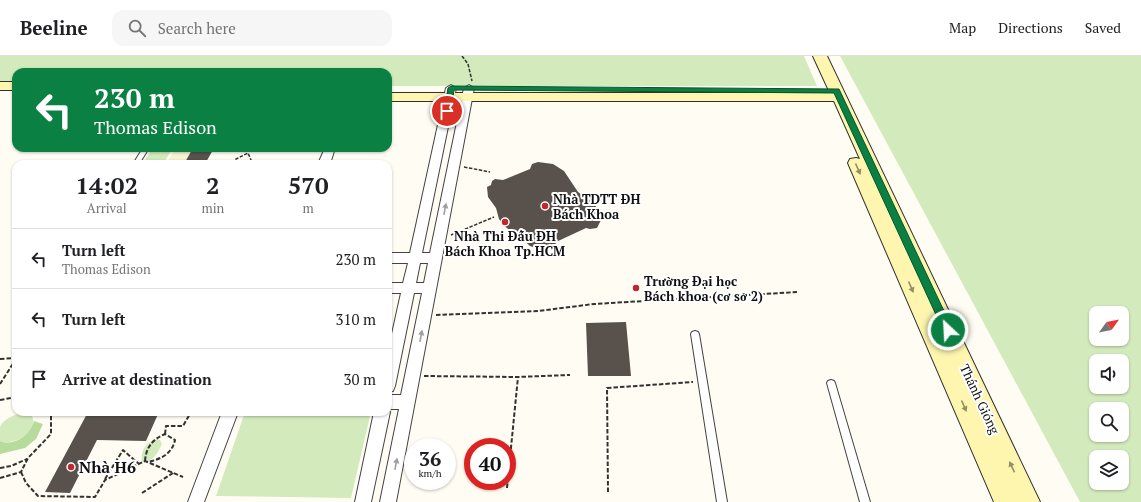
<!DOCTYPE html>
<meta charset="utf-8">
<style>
body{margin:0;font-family:"PT Serif",serif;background:#f6f6f6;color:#202124;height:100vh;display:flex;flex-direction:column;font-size:15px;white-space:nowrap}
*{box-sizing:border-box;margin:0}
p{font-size:13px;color:#757577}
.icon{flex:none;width:22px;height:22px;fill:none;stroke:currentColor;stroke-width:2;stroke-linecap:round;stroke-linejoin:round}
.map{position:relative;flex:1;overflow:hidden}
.panel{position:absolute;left:12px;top:104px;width:380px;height:256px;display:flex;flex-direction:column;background:#fff;border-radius:12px;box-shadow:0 1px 3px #0004}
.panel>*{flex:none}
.top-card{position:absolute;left:12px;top:12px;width:380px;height:84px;border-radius:12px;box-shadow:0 1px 3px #0004;background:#0b8043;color:#fff;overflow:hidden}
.needle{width:26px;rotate:57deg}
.tools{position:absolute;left:1089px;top:250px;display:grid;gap:8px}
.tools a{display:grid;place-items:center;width:40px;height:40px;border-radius:8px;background:#fff;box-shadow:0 1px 3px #0004;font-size:20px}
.speed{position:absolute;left:404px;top:382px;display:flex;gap:8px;font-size:20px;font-weight:700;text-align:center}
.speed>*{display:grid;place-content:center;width:52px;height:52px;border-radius:50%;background:#fff;box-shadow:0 1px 3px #0004;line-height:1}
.speed small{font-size:10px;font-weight:400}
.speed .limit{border:6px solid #d22;background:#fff;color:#111}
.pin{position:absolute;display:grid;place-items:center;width:34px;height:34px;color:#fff;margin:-17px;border:2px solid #fff;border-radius:50%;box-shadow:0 1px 4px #0007}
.me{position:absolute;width:44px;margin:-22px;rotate:335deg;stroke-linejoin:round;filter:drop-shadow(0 0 3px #0008)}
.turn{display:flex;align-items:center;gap:14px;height:84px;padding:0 16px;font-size:18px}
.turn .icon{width:52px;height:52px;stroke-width:2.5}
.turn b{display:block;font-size:28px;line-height:34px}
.eta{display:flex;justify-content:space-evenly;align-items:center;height:68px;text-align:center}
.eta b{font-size:24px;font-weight:700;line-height:28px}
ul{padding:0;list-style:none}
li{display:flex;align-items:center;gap:12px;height:60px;padding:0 16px;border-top:1px solid #e0e0e0}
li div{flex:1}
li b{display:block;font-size:15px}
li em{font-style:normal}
header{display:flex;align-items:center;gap:24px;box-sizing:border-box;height:56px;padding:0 20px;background:#fff;border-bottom:1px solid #e0e0e0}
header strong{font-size:19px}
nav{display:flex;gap:22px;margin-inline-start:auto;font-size:14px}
.search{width:280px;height:36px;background:#f6f6f6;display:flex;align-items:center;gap:10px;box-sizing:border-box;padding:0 14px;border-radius:12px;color:#757577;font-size:15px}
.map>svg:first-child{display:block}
.farmland{fill:#f5f3d2}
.green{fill:#d3eabc;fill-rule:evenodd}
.forest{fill:#b7db9b}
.building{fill:#58514c}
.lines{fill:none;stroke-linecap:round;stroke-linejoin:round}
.lane-casing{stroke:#434343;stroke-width:2}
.street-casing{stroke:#434343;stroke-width:2}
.secondary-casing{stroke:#323232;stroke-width:2}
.path-far1{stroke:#323232;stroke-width:1.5;stroke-dasharray:3.5 1.5;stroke-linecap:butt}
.path{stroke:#323232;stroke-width:2;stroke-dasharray:4.5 2;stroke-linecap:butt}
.lane{fill:#fff;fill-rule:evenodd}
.street{fill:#fff;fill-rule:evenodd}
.secondary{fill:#fef6ae;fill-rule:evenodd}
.oneway{fill:#938e67}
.oneway2{fill:#9f9f9f}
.route{fill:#0b8043;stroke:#07532c}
.poi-dot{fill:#c0272c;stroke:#fff;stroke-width:1.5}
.labels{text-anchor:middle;stroke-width:4;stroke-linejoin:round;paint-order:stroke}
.poi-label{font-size:13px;font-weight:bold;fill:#101010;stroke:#fff;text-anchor:start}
.street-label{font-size:13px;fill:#101010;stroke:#fff}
.near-poi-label{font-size:16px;font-weight:bold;fill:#101010;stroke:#fff;text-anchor:start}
</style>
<header>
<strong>Beeline</strong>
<div class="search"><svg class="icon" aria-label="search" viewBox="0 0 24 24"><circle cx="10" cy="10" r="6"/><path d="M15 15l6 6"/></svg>Search here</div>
<nav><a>Map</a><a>Directions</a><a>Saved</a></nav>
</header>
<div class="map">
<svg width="1141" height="446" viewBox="0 0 1141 446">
<rect width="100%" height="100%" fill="#fffdf3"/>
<!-- farmland -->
<path class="farmland" d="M174 95 197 97 192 105H183L181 108H166Z"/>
<!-- green -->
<path class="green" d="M0 0H804L817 30H388V16H16V25H0Z
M840 0H1141V446H1080ZM1096 257H1122V283H1096ZM1096 305H1122V331H1096ZM1096 353H1122V379H1096ZM1096 401H1122V427H1096Z
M153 92H173L163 108H142Z
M245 356H371L351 442 216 440Z
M24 357 31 359C42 374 13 391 0 385 0 381 0 376 0 372 2 363 16 358 24 357Z
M157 383 160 384 162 388C158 397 153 406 142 406 140 395 146 386 157 383Z"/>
<!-- forest -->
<path class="forest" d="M34 365 43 368 36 383 25 392 0 398V385C13 391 31 379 34 365Z"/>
<!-- building -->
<path class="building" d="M193 92H214L205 108H184Z
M538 106 553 108 564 115 578 136 595 148 601 164 597 172 590 173 586 172 556 186 555 191 551 193 544 191 539 193 530 190 516 177H513L503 169 499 163 496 152 488 141 487 131 491 129 492 125 495 123 503 124 530 113 532 108Z
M626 266 631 320H588L586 267Z
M88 356H159L146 385 97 384 70 437 45 436Z"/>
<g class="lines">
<!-- lane casing -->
<g class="lane-casing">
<path id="lane" d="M143 92H149L139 108H133Z
M695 275 698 276 699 278 727 446H717L691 278 692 276Z
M831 324 834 325 835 327 870 446H860L827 327 828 325Z"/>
</g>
<!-- street casing -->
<g class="street-casing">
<path id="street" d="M451 29 456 32 422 197H430L464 32 469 29 474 32 396 446H380L399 353H388L390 356 371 446H355L374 356H388V339H401L422 237H414L395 330 393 335 388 336V296L401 237H388V227H403L408 207H388V197H410L446 32ZM420 207H428L424 227H416Z
M325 92H335L330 108H318Z
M222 356H238L204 446H188Z"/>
</g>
<!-- secondary casing -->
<g class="secondary-casing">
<path id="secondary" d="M813 0H827L1040 446H994L848 107 850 103 856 102 860 103 834 45H388V37H830Z
M0 26H16V34H0Z"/>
</g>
<!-- path-far1 -->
<path class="path-far1" d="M462 0 468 8 472 25
M233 108 236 103 248 97 251 104 249 108
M464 111 490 116
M451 179 494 161"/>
<!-- path -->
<path class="path" d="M389 223 391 211
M436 259 538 255 594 248 797 236
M0 303 16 302
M424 320 518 321 570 319
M0 328 16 303
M0 344 16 341
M165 378 166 370H183L191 356
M145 405C146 391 153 383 165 378L175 384C172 398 161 403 148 406
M0 412 11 410 27 403
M21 416 26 427 38 440 95 441 105 424 145 405 183 421
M0 422 21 416 28 402 51 378V356
M105 423 123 394 139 408
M507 432 518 321
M608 436 607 332 693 326
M142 437 173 417"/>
<!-- lane -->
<use href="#lane" class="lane"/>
<!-- street -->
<use href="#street" class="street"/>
<!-- secondary -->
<use href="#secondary" class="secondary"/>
</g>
<!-- one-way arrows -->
<defs><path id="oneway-solid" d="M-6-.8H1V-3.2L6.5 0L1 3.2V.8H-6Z"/></defs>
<g class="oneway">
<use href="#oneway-solid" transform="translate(858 113) rotate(66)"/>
<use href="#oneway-solid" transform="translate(911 231) rotate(66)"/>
<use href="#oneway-solid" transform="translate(964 350) rotate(66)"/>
<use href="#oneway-solid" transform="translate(1012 411) rotate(-115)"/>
</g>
<g class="oneway2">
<use href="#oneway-solid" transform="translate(445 153) rotate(-79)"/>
<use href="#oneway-solid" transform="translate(421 280) rotate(-79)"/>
<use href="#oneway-solid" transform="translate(396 408) rotate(-79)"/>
</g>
<!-- route -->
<path class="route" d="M451 30 839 33 953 274 951 277H944L943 274 834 37 454 34 451 55 447 57 444 55 448 32Z"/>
<!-- markers -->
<g class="poi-dot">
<circle cx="545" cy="150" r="4"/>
<circle cx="505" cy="166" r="4"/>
<circle cx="636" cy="232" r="4"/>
<circle cx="71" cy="411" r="4"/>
</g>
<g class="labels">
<!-- poi labels -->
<g class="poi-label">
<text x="553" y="148">Nhà TDTT ĐH<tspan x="553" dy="15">Bách Khoa</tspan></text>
<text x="505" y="185" text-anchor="middle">Nhà Thi Đấu ĐH<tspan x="505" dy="15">Bách Khoa Tp.HCM</tspan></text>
<text x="644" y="230">Trường Đại học<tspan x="644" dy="15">Bách khoa (cơ sở 2)</tspan></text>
</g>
<!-- street labels -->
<g class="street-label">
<text transform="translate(980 343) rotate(65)" y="5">Thánh Gióng</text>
</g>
<!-- near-poi labels -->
<g class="near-poi-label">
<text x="79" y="417">Nhà H6</text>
</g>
</g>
</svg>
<div class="tools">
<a><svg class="needle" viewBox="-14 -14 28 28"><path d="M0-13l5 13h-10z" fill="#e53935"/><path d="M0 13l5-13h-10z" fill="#757577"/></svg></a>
<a><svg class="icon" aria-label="sound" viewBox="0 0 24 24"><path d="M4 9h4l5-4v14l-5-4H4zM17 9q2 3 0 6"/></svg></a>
<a><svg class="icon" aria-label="search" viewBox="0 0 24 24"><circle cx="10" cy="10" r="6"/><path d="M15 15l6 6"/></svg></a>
<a><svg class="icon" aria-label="layers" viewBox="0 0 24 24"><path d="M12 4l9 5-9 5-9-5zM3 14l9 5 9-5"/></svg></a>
</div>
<div class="speed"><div>36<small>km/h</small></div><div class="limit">40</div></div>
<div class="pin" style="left:447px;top:55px;background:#d93025"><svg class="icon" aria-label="arrive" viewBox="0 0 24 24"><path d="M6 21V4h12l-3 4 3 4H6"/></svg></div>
<svg class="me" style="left:948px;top:274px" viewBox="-20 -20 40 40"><circle r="17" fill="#0b8043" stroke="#fff" stroke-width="3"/><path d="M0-11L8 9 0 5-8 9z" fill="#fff"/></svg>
<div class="top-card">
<div class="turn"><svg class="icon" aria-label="left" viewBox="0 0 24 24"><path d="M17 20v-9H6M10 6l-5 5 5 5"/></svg><div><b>230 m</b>Thomas Edison</div></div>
</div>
<section class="panel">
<div class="eta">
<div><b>14:02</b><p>Arrival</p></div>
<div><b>2</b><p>min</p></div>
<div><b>570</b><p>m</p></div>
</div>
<ul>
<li><svg class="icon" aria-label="left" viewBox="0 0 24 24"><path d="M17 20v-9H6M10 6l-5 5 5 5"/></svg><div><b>Turn left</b><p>Thomas Edison</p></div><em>230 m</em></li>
<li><svg class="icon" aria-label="left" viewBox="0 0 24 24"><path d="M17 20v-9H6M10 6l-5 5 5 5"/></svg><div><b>Turn left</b></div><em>310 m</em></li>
<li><svg class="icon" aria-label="arrive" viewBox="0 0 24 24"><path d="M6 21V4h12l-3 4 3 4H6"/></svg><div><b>Arrive at destination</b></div><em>30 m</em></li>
</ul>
</section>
</div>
